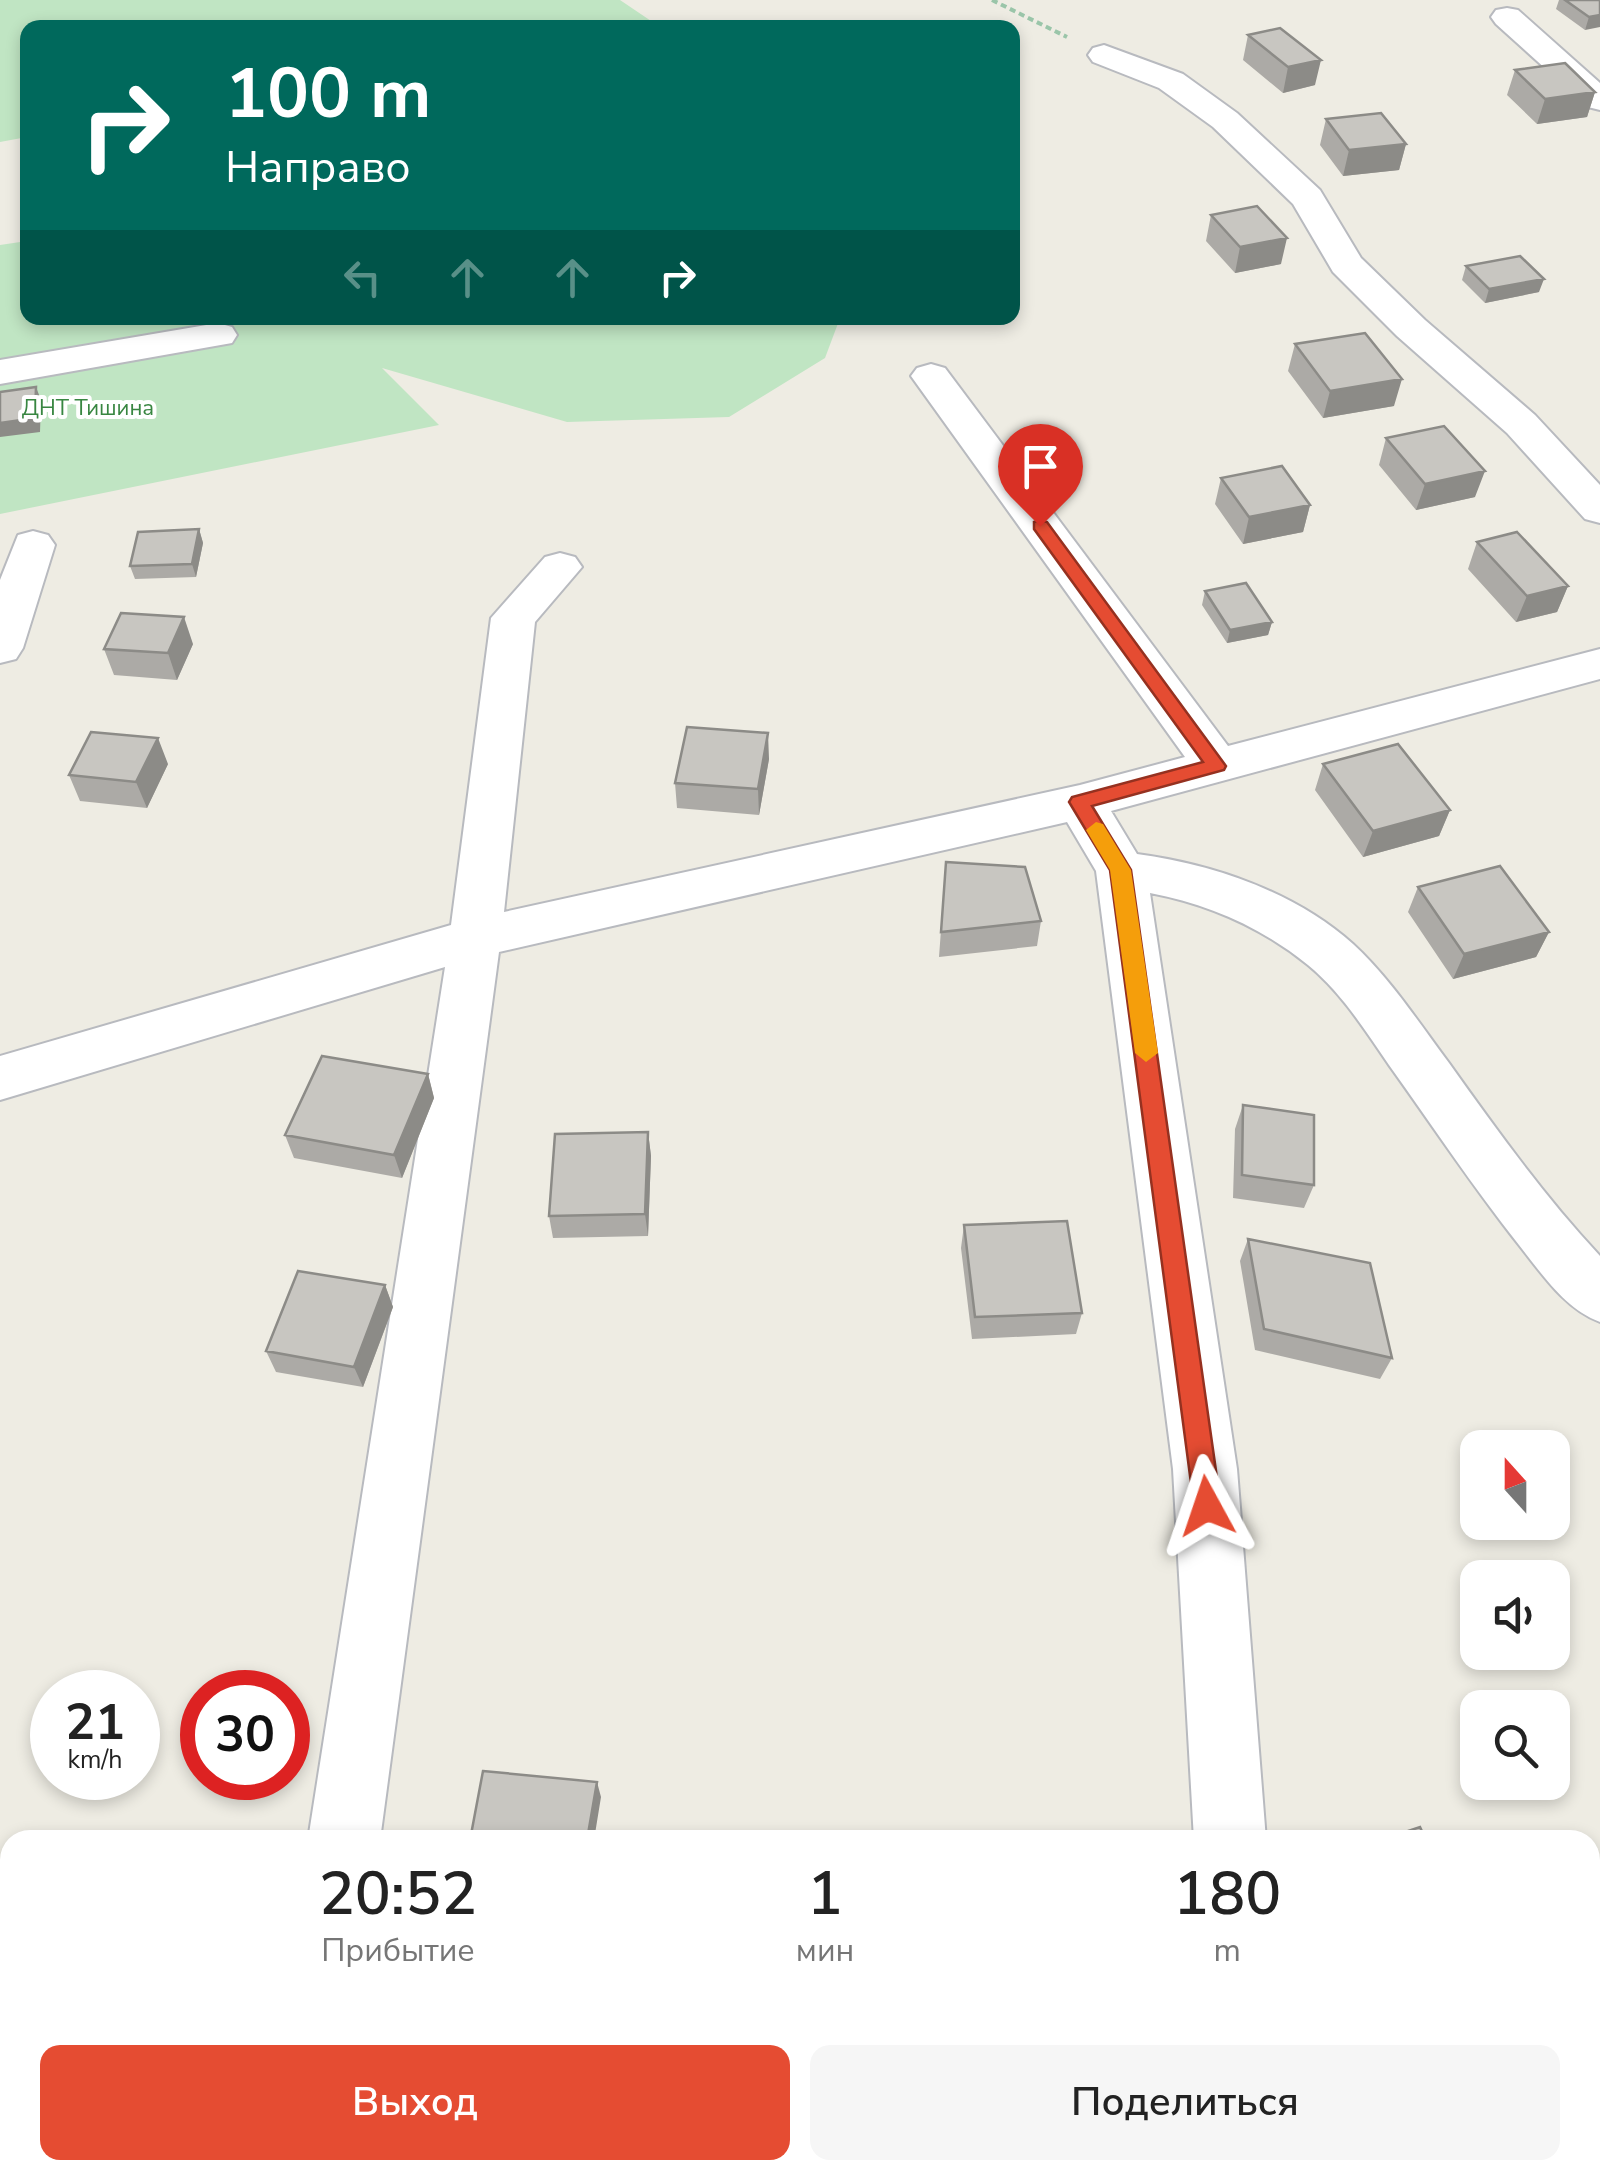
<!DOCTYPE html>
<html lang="ru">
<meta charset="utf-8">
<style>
body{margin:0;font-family:"Nunito Sans",sans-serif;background:#f6f6f6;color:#222;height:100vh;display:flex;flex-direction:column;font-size:38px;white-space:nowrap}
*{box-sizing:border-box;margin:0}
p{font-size:32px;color:#767676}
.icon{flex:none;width:55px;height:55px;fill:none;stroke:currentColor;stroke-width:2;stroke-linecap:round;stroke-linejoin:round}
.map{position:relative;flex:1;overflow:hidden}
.side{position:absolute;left:0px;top:1830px;width:1600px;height:350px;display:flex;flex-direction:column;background:#fff;border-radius:30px 30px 0 0;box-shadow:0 5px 15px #0003}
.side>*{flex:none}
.top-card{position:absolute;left:20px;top:20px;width:1000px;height:305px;border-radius:20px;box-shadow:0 5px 15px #0003;background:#00695c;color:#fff;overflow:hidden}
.needle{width:65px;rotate:339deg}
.tools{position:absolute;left:1460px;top:1430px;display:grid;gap:20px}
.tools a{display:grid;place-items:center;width:110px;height:110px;border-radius:20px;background:#fff;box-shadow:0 5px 15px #0003;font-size:50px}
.speed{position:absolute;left:30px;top:1670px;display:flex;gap:20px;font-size:50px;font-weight:700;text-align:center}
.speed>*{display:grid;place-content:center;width:130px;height:130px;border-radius:50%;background:#fff;box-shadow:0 5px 15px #0003;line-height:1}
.speed small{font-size:25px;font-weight:400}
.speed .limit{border:15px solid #d22;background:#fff;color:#111}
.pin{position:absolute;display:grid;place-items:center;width:85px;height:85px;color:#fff;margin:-102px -42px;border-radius:50% 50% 50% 0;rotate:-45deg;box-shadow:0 0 10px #0007}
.pin .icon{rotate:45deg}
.me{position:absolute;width:110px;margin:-55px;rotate:355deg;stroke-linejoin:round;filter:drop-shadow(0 0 8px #0008)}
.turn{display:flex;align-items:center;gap:35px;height:210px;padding:0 40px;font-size:45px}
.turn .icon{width:130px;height:130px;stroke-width:2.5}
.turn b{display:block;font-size:70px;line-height:85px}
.lanes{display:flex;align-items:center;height:95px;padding:0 40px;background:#0003;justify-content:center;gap:50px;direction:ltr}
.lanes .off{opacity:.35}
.eta{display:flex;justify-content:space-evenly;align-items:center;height:170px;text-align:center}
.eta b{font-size:60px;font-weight:600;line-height:70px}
.button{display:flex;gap:20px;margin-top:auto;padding:20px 40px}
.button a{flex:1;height:115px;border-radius:20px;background:#e54c32;color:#fff;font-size:40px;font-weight:600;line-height:115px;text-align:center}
.button a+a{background:#f6f6f6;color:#222}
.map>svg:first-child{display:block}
.green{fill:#c0e5c3}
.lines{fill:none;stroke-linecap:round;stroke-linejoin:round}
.minor-casing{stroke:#b8babf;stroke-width:4}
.path{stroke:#9ac5a9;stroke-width:4;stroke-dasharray:6 4;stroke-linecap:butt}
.minor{fill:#fff;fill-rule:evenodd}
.wall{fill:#acaaa6}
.shaded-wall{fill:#8c8b87}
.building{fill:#c8c6c1;stroke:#8c8b87;stroke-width:2.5}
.route{fill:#e54c32;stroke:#953120;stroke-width:2.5}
.slow{fill:#f59e0b}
.labels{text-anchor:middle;stroke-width:8;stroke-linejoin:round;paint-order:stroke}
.far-park-label{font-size:22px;fill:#388641;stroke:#fff}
</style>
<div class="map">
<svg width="1600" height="2180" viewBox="0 0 1600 2180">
<rect width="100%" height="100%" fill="#eeece3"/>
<!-- green -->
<path class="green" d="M0 0H620L660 27 28 28 27 137 0 142Z
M27 241 28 318H840L825 358 729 417 567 422 382 368 439 425 0 514V245Z"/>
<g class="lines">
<!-- minor casing -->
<g class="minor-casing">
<path id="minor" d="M1507 8 1518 10 1600 83V110L1588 107 1496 24 1491 17 1496 10Z
M1104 45 1183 74 1237 113 1320 190 1361 258 1425 320 1535 415 1600 485V523L1585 519 1507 433 1397 336 1333 272 1293 204 1213 127 1159 88 1093 62 1088 55 1093 48Z
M218 323 232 327 237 335 232 343 0 384V360Z
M931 364 945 368 1228 746 1600 649V679L1111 811 1137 854C1213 864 1295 892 1353 944 1390 978 1419 1023 1449 1063 1496 1129 1544 1196 1600 1256V1322C1565 1309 1542 1274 1519 1245 1473 1187 1432 1125 1389 1065 1365 1030 1341 992 1308 965 1261 927 1208 904 1150 893L1237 1469 1266 1840H1194L1173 1469 1096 871 1067 822 499 952 380 1840H308L445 967 0 1100V1056L451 925 491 618 545 557 560 553 575 557 582 567 535 622 504 912 1080 785 1185 757 911 376 917 368Z
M33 531 48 535 55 545 23 648 16 659 0 663V580L18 535Z
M257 2170H335L333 2180H255Z
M1214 2170H1292V2180H1214Z"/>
</g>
<!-- path -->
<path class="path" d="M992 0 1067 37"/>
<!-- minor -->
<use href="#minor" class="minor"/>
</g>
<!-- wall -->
<path class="wall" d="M1559 0H1600L1585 30 1556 9Z
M1248 35 1315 85 1283 93 1243 60Z
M1515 70 1595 92 1587 117 1537 124 1507 95Z
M1326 119 1406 144 1399 170 1343 176 1320 145Z
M1211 215 1281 264 1235 273 1206 241Z
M1466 266 1539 292 1485 303 1462 280Z
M1295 344 1394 406 1323 418 1288 371Z
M1386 438 1475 497 1416 510 1379 465Z
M1221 478 1310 505 1303 532 1243 544 1215 504Z
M199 529 203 543 196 577 135 579 130 566Z
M1477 542 1568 586 1557 612 1516 622 1468 569Z
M1205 591 1272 622 1268 635 1227 643 1202 605Z
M193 644 177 680 114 675 104 649Z
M769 759 759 815 677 808 675 783Z
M168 764 147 808 80 801 69 775Z
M1323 764 1450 810 1439 836 1363 857 1315 790Z
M946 862 1041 921 1037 946 939 957Z
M1418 887 1549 932 1536 957 1453 979 1408 912Z
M428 1074 434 1098 402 1178 294 1158 285 1135Z
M1243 1105 1314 1185 1304 1208 1233 1198 1235 1129Z
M648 1132 651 1156 648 1236 553 1238 549 1216Z
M964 1225 1082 1313 1076 1334 972 1339 961 1248Z
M1248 1239 1392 1358 1380 1379 1255 1350 1240 1261Z
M385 1285 393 1307 363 1387 276 1372 266 1351Z"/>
<!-- shaded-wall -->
<path class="shaded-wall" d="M1600 15V27L1585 30 1589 17Z
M1321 60 1315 85 1283 93 1288 67Z
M1595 92 1587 117 1537 124 1545 99Z
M1406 144 1399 170 1343 176 1349 150Z
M1287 238 1281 264 1235 273 1240 247Z
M1544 279 1539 292 1485 303 1489 289Z
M1402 379 1394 406 1323 418 1330 391Z
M36 387 41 400 40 432 0 437V423Z
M1485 471 1475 497 1416 510 1425 484Z
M1310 505 1303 532 1243 544 1249 517Z
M199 529 203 543 196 577 192 564Z
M1568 586 1557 612 1516 622 1527 596Z
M184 617 193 644 177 680 168 653Z
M1272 622 1268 635 1227 643 1230 630Z
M768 733 769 759 759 815 758 789Z
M158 738 168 764 147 808 136 782Z
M1450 810 1439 836 1363 857 1373 831Z
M1549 932 1536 957 1453 979 1464 954Z
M428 1074 434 1098 402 1178 394 1155Z
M648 1132 651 1156 648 1236 645 1214Z
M385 1285 393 1307 363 1387 354 1367Z
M597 1782 601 1797 594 1840H587Z
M234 2170H250L248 2180H232Z
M635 2170H640L639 2180H634Z"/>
<!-- building -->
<path class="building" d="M1565 0H1600V15L1589 17Z
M1280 28 1321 60 1288 67 1248 35Z
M1565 63 1595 92 1545 99 1515 70Z
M1381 113 1406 144 1349 150 1326 119Z
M1257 206 1287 238 1240 247 1211 215Z
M1520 256 1544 279 1489 289 1466 266Z
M1365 333 1402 379 1330 391 1295 344Z
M36 387 35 418 0 423V392Z
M1444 426 1485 471 1425 484 1386 438Z
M1282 466 1310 505 1249 517 1221 478Z
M199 529 192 564 130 566 138 532Z
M1517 532 1568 586 1527 596 1477 542Z
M1246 583 1272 622 1230 630 1205 591Z
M121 613 184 617 168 653 104 649Z
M687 727 768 733 758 789 675 783Z
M91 732 158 738 136 782 69 775Z
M1398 744 1450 810 1373 831 1323 764Z
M946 862 1025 867 1041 921 941 932Z
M1500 866 1549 932 1464 954 1418 887Z
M322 1056 428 1074 394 1155 285 1135Z
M1243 1105 1314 1115V1185L1242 1175Z
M648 1132 645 1214 549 1216 555 1134Z
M1067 1221 1082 1313 975 1317 964 1225Z
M1248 1239 1370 1263 1392 1358 1264 1329Z
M298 1271 385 1285 354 1367 266 1351Z
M483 1771 597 1782 587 1840H470Z
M1420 1827 1426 1840H1381Z
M108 2170H234L232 2180H106Z
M487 2170H635L634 2180H485Z"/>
<!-- route -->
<path class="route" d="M1040 520 1047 522 1226 766 1224 770 1092 806 1131 870 1221 1506 1217 1515 1207 1518 1198 1515 1194 1506 1110 870 1069 802 1072 797 1203 762 1034 529V522Z"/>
<!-- slow -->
<path class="slow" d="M1096 822 1103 824 1131 870 1158 1053 1146 1062 1135 1053 1110 870 1086 830Z"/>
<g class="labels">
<!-- far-park labels -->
<g class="far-park-label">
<text x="88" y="415">ДНТ Тишина</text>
</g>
</g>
</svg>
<div class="tools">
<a><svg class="needle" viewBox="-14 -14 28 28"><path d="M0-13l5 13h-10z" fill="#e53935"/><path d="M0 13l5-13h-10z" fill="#767676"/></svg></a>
<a><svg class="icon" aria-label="sound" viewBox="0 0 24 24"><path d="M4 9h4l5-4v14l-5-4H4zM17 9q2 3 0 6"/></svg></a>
<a><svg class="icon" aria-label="search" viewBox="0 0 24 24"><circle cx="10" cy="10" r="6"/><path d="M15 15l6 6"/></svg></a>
</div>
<div class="speed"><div>21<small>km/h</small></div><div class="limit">30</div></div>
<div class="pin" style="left:1040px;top:526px;background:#d93025"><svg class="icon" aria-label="arrive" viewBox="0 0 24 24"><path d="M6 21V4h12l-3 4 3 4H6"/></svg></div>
<svg class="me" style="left:1207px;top:1506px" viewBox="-20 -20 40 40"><path d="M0-17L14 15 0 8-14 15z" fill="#e54c32" stroke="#fff" stroke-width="4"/></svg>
<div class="top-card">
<div class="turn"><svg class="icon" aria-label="right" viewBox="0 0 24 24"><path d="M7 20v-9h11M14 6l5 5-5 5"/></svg><div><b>100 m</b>Направо</div></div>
<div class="lanes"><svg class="icon off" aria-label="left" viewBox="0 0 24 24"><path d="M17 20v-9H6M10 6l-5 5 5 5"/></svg><svg class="icon off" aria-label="ahead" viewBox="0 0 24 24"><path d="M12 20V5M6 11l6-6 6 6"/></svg><svg class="icon off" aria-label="ahead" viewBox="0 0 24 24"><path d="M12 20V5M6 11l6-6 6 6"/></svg><svg class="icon" aria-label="right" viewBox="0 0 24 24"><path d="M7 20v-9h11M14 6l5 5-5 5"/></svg></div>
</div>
<section class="side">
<div class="eta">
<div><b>20:52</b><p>Прибытие</p></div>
<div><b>1</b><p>мин</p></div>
<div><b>180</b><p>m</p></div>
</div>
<div class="button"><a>Выход</a><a>Поделиться</a></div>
</section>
</div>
